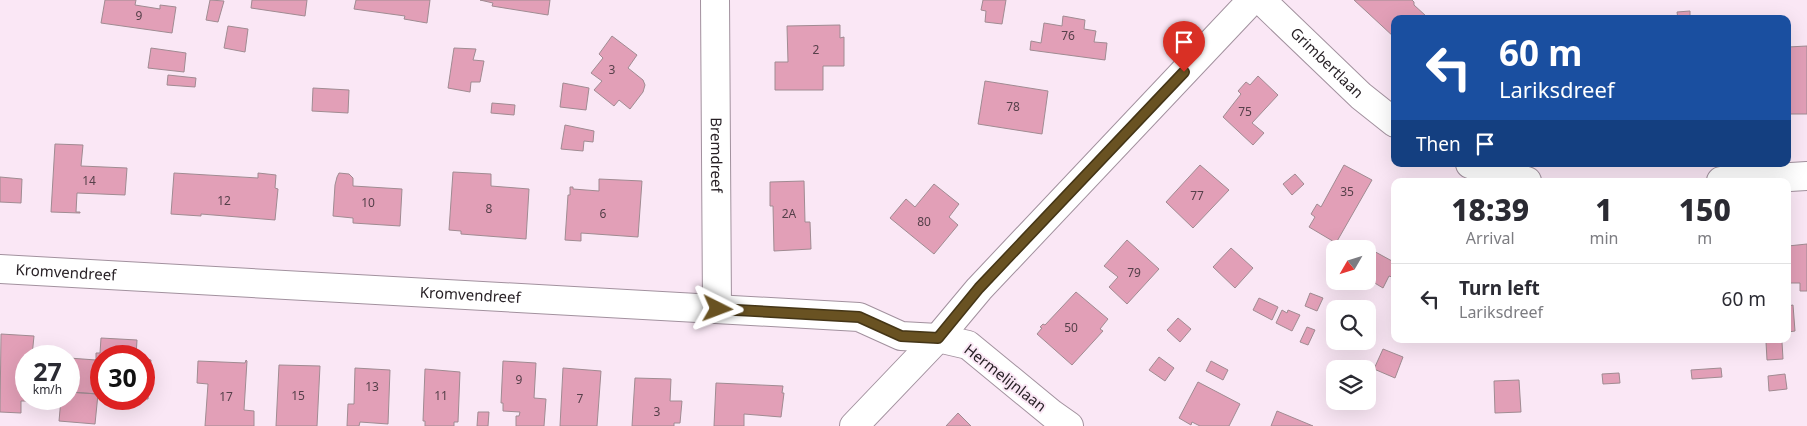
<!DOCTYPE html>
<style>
body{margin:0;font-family:"Noto Sans",sans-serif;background:#f2f2f3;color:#2b2b33;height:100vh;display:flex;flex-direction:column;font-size:19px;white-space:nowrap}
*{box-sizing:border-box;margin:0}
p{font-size:16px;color:#7c7c81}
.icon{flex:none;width:28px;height:28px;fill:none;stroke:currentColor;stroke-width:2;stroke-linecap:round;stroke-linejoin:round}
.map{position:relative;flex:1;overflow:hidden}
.details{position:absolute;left:1391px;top:178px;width:400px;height:165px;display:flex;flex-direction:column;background:#fff;border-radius:10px;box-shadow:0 5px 20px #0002}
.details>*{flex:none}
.guide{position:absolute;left:1391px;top:15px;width:400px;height:152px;border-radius:10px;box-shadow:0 5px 20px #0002;background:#1a4fa0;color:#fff;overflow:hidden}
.needle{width:32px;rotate:231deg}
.tools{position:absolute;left:1326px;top:240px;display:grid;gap:10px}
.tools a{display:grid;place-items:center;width:50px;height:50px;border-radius:10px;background:#fff;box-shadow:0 5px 20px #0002;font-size:25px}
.speed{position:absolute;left:15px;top:345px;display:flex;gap:10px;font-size:25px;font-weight:700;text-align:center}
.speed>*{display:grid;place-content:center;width:65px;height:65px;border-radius:50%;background:#fff;box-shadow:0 5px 20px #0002;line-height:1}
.speed small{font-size:12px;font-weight:400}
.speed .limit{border:8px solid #d22;background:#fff;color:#111}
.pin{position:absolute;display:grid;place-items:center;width:42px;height:42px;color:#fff;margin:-51px -21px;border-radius:50% 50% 50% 0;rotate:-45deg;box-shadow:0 0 5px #0007}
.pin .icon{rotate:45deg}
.me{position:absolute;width:55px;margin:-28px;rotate:93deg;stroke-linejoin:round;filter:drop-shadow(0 0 4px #0008)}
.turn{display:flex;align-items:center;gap:18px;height:105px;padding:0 25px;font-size:22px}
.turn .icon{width:65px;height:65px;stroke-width:2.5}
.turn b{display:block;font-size:35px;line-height:42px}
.then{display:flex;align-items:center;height:48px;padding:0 25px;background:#0003;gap:10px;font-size:19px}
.eta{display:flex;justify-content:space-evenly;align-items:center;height:85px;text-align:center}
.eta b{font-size:30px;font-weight:800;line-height:35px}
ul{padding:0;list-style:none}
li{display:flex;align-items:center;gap:15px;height:70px;padding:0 25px;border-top:1px solid #e1e1e2}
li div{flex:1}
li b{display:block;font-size:19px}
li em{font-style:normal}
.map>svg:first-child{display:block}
.building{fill:#e29fb7;stroke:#a08b92}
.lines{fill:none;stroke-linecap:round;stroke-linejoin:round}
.minor-casing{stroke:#a2919e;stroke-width:30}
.minor{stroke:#fff;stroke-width:28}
.route-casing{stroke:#443516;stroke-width:12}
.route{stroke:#695222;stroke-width:9}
.labels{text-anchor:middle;stroke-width:4;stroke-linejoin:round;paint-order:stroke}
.number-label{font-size:12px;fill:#56404a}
.street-label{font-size:15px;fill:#282126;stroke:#fae7f5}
</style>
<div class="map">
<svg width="1807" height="426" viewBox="0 0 1807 426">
<rect width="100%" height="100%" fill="#fae7f5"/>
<!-- building -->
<path class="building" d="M105 0H136L135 5 160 9V5L176 7 172 33 101 23Z
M210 0 224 1 218 22 206 20Z
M252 0H307L305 16 251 8Z
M356 0H430L427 23 404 19 405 16 354 9Z
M480 0H550L548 15 492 6 493 3Z
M983 0H1006L1002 24 985 22 986 11 981 10Z
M1354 0H1412L1414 2V5L1426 16 1424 19H1395V38Z
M1690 11V19H1678L1677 12Z
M1063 16 1085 20 1084 29 1096 31 1094 42 1107 43 1105 60 1030 50 1031 41 1041 43 1044 23 1062 26Z
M840 25V38L844 37V66H823V90H775V62H788L787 26Z
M228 26 248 29 245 52 224 48Z
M612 36 637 55 628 68 643 80 645 85 643 92 630 109 619 100 614 106 594 90 602 81 591 73 603 58 599 54Z
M1807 46V114H1790L1788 47Z
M151 48 186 53 184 72 148 68Z
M454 48 476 49 473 60 484 61 480 82H471L470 92 448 88Z
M168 75 196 78 195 87 167 85Z
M1258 76 1278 95 1252 123 1264 133 1253 145 1223 117 1241 94 1238 91 1246 82 1250 85Z
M985 81 1048 91 1042 134 978 124Z
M563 83 589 88 586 110 560 107Z
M313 88 349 90 348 113 312 111Z
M492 103 515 105 514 115 491 113Z
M565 125 594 131 593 142 584 141 583 151 561 149Z
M55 144 83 145 81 166 127 168 125 195 77 193 76 212H80V213L51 212Z
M1200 165 1229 190 1193 228 1166 202Z
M1344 165 1372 180 1336 243 1309 227 1315 217 1311 214 1317 204 1321 207Z
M453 172 491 174V186L529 189 526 239 461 234V231L449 230Z
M174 173 258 178V173L276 175 275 188 278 189 275 220 201 214V216L171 214Z
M339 173 349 174 353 178V186L402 189 400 226 353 223V218L333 216 335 185 337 177Z
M1295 174 1304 184 1292 195 1283 184Z
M0 177 22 179 21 203 0 202Z
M599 179 642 181 638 237 581 233V241L565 240 568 195H570V187H573V189L599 191Z
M804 181 805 222H810L811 249 774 251 773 206H770V182Z
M934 184 959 204 949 217 958 225 934 254 890 218 906 199 915 207Z
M1127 240 1159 269 1127 304 1109 287 1118 277 1104 266Z
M1807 244V291H1800V283H1790L1788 246Z
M1231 248 1253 268 1235 288 1213 267Z
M1370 249 1392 261 1395 255V278L1389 276 1383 288 1368 279V254Z
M1076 292 1108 319 1100 329 1103 331 1072 365 1037 334 1042 328 1040 327 1043 324 1045 325Z
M1310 293 1323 298 1317 311 1305 306Z
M1259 298 1278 307 1272 320 1253 310Z
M1793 305 1795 331 1788 332V306Z
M1282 310 1287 313 1288 310 1300 315 1292 331 1276 323Z
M1178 318 1191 329 1180 342 1167 330Z
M1307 327 1315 330 1308 345 1300 342Z
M1 334 34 336 32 356H26V399H30V401H21V413L0 412Z
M101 338 137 340 136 356H101V389H98V394L69 392V358L96 360V353H100Z
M1766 342H1782L1783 359 1767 360Z
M1383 349 1403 357 1395 378 1374 369Z
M1159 357 1174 368 1165 381 1149 370Z
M144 359 151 360 148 399H144Z
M246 360 247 361 244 410 254 411V426H205L208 384 197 383 198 361 245 363Z
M503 361 536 363 534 398 546 399 544 426H516V416H519L520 412 503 411V403H501Z
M1211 361 1228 370 1223 380 1206 371Z
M279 365 320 366 317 426H276Z
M355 368 390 370 388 424 360 422 359 426H347L348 404H354Z
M563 368 601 371 597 426H560Z
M1721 368 1722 377 1692 379 1691 370Z
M425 369 460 372 458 422H454V426H425V421H423Z
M1619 373 1620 383 1603 384 1602 374Z
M1785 374 1787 389 1769 391 1768 376Z
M635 378 671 379 670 401H682L680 423H674V426H632Z
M1519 380 1521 412 1495 413 1494 381Z
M1198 382 1240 404 1229 426H1200L1192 422 1191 425 1179 418Z
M716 383 783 386 782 393H784L781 417 744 414V426H714Z
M69 392 98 394 95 424 59 421 61 399H69Z
M1277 411 1313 426H1271Z
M478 412H489L488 426H477Z
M958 413 971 426H946Z"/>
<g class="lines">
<!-- minor casing -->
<g class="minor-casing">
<g id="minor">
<path id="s1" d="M715 0 717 309"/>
<path id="s2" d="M1261 0 1361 96 1395 123"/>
<path d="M1470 164 1495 173 1527 181"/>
<path d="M1721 181 1807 176"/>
<path id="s3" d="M0 269 859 317 901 336 938 338 968 345 1052 414 1069 426"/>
<path d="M854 426 938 338 979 289 1252 0"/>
</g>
</g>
<!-- minor -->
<use href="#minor" class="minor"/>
</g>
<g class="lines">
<!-- route casing -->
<g class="route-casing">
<path id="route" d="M718 309 859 317 901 336 938 338 979 288 1184 72"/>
</g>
<!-- route -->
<use href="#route" class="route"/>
</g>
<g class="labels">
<!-- number labels -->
<g class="number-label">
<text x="139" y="20">9</text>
<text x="1068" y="40">76</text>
<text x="816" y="54">2</text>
<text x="612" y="74">3</text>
<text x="1013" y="111">78</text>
<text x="1245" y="116">75</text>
<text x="89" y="185">14</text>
<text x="1347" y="196">35</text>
<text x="1197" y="200">77</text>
<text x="224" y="205">12</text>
<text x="368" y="207">10</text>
<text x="489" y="213">8</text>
<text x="603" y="218">6</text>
<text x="789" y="218">2A</text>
<text x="924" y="226">80</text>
<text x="1134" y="277">79</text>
<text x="1071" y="332">50</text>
<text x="519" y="384">9</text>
<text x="372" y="391">13</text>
<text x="298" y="400">15</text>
<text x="441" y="400">11</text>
<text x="226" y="401">17</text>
<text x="580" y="403">7</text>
<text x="657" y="416">3</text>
</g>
<!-- street labels -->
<g class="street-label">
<text dy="5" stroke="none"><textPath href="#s2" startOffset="91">Grimbertlaan</textPath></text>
<text dy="5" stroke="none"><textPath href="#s1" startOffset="155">Bremdreef</textPath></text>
<text dy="5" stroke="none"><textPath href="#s3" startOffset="66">Kromvendreef</textPath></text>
<text dy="5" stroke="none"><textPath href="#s3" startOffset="471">Kromvendreef</textPath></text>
<text transform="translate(1005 378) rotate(38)" y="5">Hermelijnlaan</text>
</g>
</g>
</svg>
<div class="tools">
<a><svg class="needle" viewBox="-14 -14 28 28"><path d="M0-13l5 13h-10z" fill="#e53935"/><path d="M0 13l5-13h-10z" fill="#7c7c81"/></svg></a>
<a><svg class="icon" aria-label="search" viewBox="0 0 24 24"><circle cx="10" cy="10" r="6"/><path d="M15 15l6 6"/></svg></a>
<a><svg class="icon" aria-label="layers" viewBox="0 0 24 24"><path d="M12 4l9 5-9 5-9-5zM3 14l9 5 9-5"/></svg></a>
</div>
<div class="speed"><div>27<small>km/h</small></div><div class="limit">30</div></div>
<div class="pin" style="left:1184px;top:72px;background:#d93025"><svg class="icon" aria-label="arrive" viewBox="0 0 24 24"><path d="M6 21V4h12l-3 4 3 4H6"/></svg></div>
<svg class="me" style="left:718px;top:309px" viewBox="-20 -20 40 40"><path d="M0-17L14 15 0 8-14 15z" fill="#695222" stroke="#fff" stroke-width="4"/></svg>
<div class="guide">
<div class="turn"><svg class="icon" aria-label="left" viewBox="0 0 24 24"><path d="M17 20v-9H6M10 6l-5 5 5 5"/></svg><div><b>60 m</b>Lariksdreef</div></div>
<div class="then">Then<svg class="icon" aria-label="arrive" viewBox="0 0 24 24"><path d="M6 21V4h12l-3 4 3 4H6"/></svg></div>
</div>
<section class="details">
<div class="eta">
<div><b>18:39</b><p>Arrival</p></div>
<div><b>1</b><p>min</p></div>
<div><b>150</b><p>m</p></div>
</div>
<ul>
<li><svg class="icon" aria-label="left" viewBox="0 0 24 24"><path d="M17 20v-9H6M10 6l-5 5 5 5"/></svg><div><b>Turn left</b><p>Lariksdreef</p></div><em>60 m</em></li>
</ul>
</section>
</div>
